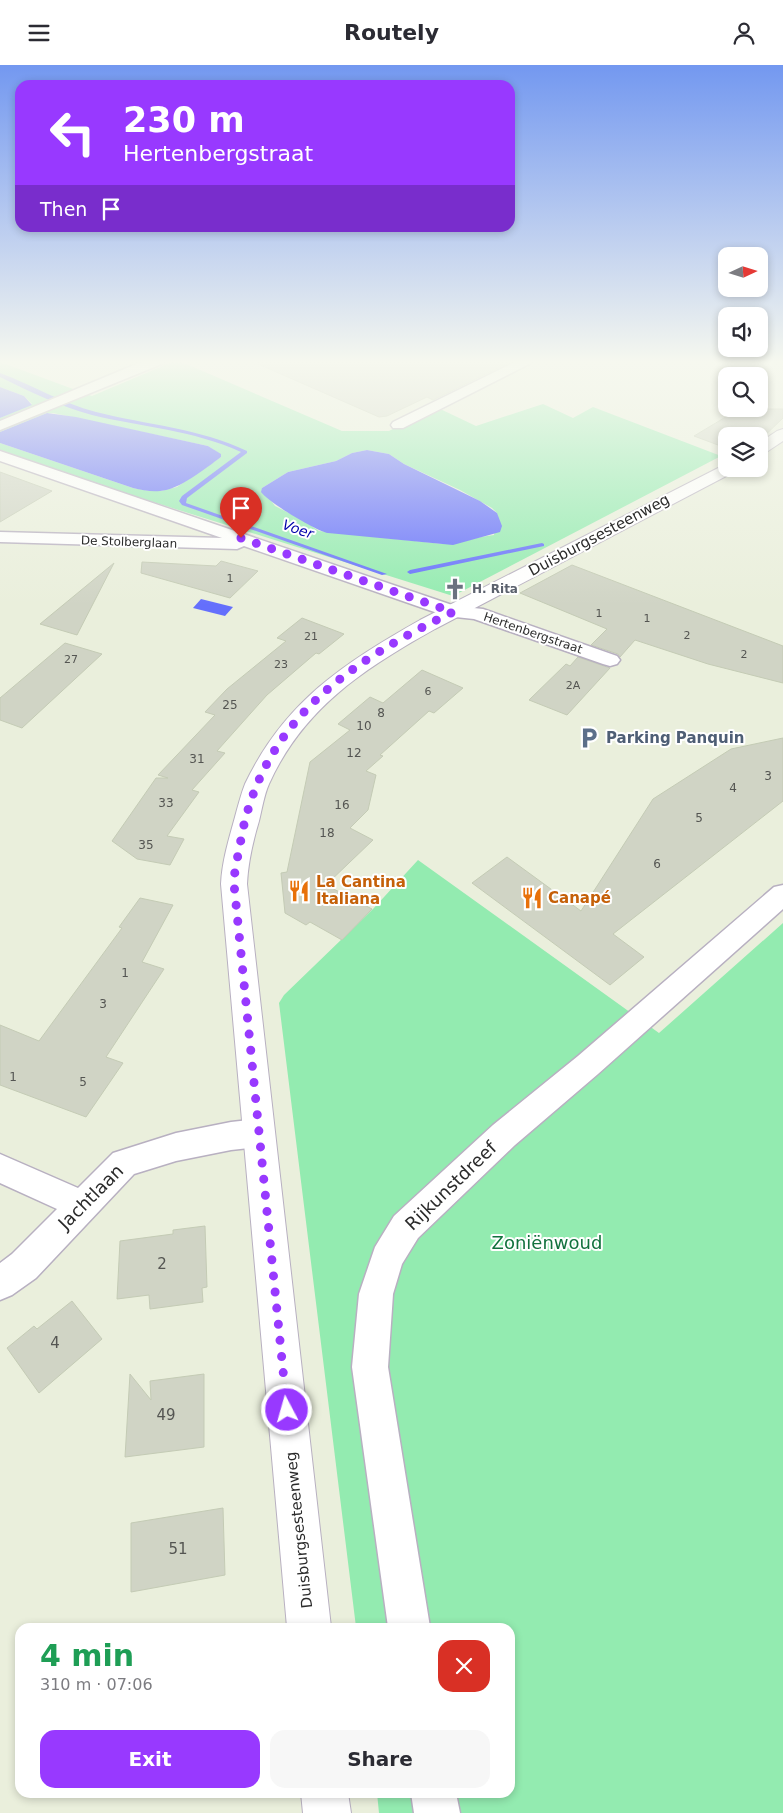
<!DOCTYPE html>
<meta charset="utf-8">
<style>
body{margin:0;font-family:"DejaVu Sans",sans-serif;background:#f7f7f7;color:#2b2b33;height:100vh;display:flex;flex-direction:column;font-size:19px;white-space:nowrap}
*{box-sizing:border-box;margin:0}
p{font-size:16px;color:#7c7c81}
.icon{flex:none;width:28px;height:28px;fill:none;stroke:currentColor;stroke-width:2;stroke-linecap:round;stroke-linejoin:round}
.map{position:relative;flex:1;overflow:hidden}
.panel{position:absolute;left:15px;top:1558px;width:500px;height:175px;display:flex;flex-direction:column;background:#fff;border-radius:15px;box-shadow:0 2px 8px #0003}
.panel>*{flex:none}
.top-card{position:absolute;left:15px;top:15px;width:500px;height:152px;border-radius:15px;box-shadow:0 2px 8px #0003;background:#9839ff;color:#fff;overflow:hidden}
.needle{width:32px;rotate:86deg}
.fabs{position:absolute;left:718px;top:182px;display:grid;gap:10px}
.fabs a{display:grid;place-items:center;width:50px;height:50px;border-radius:10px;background:#fff;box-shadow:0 2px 8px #0003;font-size:25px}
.pin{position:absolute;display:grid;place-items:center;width:42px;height:42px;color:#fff;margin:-51px -21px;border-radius:50% 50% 50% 0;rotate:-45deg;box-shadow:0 0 5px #0007}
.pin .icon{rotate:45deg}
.me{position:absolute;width:55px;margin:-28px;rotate:354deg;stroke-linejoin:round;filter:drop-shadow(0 0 4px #0008)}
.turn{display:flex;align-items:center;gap:18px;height:105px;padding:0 25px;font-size:22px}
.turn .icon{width:65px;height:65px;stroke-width:2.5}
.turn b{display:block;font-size:35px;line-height:42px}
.then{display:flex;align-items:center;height:48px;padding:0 25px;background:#0003;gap:10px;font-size:19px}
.round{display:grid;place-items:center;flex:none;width:52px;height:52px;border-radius:15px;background:#f7f7f7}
.head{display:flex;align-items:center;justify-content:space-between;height:85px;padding:0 25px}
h1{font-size:30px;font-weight:700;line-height:38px;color:#1e9e55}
.action{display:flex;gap:10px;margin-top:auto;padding:10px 25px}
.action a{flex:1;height:58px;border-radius:15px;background:#9839ff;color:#fff;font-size:20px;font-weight:700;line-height:58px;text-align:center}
.action a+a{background:#f7f7f7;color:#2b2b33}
header{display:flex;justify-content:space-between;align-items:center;height:65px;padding:0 25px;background:#fff;font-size:22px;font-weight:700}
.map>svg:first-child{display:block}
.green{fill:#93ebb0;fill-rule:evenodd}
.water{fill:#646ffc}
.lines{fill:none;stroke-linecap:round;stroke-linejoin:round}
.stream{fill:#646ffc;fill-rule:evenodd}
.building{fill:#d0d4c5;stroke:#c4cbb5}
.minor-casing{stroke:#b8b0c1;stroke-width:3}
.tertiary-casing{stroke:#b8b0c1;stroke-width:2}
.minor{fill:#fff;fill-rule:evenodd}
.tertiary{fill:#fff;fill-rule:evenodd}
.route{stroke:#9839ff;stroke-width:9;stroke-dasharray:0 16.2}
.labels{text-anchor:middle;stroke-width:4;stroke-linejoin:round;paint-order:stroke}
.far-number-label{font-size:11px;fill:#545552}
.far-street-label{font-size:12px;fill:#2b2b2b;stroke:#fff}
.far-worship-label{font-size:12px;font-weight:bold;fill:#5b616d;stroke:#fff;text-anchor:start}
.number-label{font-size:12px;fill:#545552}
.far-water-label{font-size:14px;font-style:italic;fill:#0200ab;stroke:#fff}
.street-label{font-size:15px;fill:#2b2b2b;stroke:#fff}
.service-label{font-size:15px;font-weight:bold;fill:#4e5e75;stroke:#fff;text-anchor:start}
.food-label{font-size:15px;font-weight:bold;fill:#c56008;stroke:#fff;text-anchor:start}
.near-number-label{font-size:15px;fill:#545552}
.near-street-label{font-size:18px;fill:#2b2b2b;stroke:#fff}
.near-park-label{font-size:18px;fill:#12723e;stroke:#fff}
</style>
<header><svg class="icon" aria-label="menu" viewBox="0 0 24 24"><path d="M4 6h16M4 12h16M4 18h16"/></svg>Routely<svg class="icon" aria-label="person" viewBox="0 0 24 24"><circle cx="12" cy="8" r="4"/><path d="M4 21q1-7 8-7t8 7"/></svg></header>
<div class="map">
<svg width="783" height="1748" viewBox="0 0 783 1748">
<rect width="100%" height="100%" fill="#eaefdc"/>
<!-- green -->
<path class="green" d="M177 295 342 366H389L436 342 476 361 543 339 573 353 593 342 721 391 453 531 0 389V378L133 423 150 426H161L177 422 215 396 221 392 220 389 208 381 53 348H47L0 367V353L32 339 24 331 0 322V297L92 331ZM367 385 389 389 404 399 460 425 492 443 497 448 494 470C476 472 461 478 443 479L319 466 301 454 275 441 262 423 288 407 336 396 352 388Z
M418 795 659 968 783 858V1748H379L377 1728H510V1562H356L279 938 284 930 373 844Z"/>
<!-- water -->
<path class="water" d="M0 322 24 331 32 340 0 353Z
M47 348 76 352 208 381 221 389V392C206 403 179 425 160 426 151 427 142 425 133 423L0 378V367Z
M367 385 389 389 404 399 480 436 497 448 502 461 500 467 453 480 328 468C316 466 268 437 261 427L262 423 288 407 336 396 352 388Z
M201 534 233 542 225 551 193 543Z"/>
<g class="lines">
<!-- stream -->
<path class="stream" d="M0 308C33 320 61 338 96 347 147 360 199 363 247 386V388L187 433 186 438 387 509 382 510 182 440 179 436 182 431 241 387C193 365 142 362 92 350 60 341 30 327 0 312Z
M542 478 544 479V481L410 509 407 507 410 505Z"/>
</g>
<!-- building -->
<path class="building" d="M249 295H514L433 335 427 332 387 351 379 352Z
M739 344H783V353L759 376V371H726V383L694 371Z
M0 407 52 426 0 457Z
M221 496 258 506 230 533 141 508 142 497 216 501Z
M114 498 77 570 40 559Z
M572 500 783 581V618L708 599 635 575 620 592 618 589 591 580 607 564 520 528Z
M302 553 344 569 319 589 316 588 267 630 217 686 225 688 192 725 199 727 167 771 184 774 170 800 137 794 112 776 156 713H168L158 710 215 650 205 647 227 624 286 576 277 573Z
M65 578 102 589 22 663 0 655V633Z
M578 592 610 603 567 650 529 635 566 599 570 601Z
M422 605 463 623 434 648 429 646 380 690 383 691 366 706 376 710 368 745 350 763 373 775 326 820 372 844 342 875 310 857 306 860 285 848 281 808 287 807 310 697 350 665 338 659 370 632 383 638Z
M783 673V736L613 869 644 892 610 920 472 818 507 792 581 846 653 734 731 684Z
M140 833 173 840 142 897 164 904 106 992 123 998 86 1052 0 1020V960L39 976 122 863 119 862Z
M205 1161 207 1222 202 1223 203 1237 150 1244 149 1230 117 1234 120 1176 173 1169V1165Z
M72 1236 102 1274 39 1328 7 1283 34 1261 37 1264Z
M130 1309 151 1335 150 1316 204 1309V1382L125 1392Z
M223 1443 225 1510 131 1527V1458Z"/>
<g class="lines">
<!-- minor casing -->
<g class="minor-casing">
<path id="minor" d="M146 295H165L164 298 0 365V356Z
M519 295H537L403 363H393L391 360 393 357Z
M0 386 455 541 483 544 617 591 620 595 617 599 610 601 603 599 474 554 446 551 244 481 237 484 0 477V467L222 473 0 396Z
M783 820V844L598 1009 515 1080 418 1173 402 1199 393 1229 388 1302 430 1562H388L352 1302 359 1229 375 1182 394 1151 493 1060 578 991 774 822Z
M259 1054 270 1058 274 1068 270 1078 259 1082 231 1085 176 1096 134 1109 36 1213 12 1230 0 1235V1198L12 1189 57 1144 0 1118V1089L78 1123 113 1088 176 1068 231 1057Z
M411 1728H456L460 1748H414Z"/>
</g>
<!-- tertiary casing -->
<g class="tertiary-casing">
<path id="tertiary" d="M783 364V376L765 388 759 390V378L777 366Z
M726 399V404H734L732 408 435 564C365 603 303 643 269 719 264 730 262 744 259 756 253 776 248 798 247 819L331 1562H287L221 819C222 796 229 774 235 752 238 741 241 729 245 719 284 637 344 598 420 555Z
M301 1728H348L351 1748H303Z"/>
</g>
<!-- minor -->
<use href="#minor" class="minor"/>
<!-- tertiary -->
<use href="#tertiary" class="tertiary"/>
</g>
<!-- sky -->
<linearGradient id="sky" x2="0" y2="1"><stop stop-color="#7398f0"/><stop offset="0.55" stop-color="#f6f8ef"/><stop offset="1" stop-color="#f6f8ef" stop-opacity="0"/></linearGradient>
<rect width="783" height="540" fill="url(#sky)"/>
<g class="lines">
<!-- route -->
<path class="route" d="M241 473 453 547C351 596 263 654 241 774 239 788 234 804 234 819L287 1345"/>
</g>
<!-- icons -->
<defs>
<g id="church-bare" transform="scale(1.725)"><path d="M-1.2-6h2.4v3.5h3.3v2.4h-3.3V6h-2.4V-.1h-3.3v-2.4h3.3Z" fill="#6b7280" stroke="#fff" stroke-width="2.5" paint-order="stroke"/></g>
<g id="parking-bare" transform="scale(1.725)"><path d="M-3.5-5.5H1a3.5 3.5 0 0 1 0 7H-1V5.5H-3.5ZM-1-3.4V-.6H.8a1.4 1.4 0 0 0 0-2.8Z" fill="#5c6f8a" stroke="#fff" stroke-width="2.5" paint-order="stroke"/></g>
<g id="restaurant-bare" transform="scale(1.725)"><path d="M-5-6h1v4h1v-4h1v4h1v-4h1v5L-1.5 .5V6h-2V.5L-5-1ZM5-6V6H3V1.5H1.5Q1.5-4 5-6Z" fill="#e8710a" stroke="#fff" stroke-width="2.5" paint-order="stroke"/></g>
</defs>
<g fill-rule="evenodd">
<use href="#church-bare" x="455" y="524"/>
<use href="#parking-bare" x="589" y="673"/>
<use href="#restaurant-bare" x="299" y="826"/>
<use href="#restaurant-bare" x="532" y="833"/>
</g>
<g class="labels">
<!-- far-number labels -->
<g class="far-number-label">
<text x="230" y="517">1</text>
<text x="599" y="552">1</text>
<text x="647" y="557">1</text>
<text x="687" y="574">2</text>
<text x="311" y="575">21</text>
<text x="744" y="593">2</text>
<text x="71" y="598">27</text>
<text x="281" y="603">23</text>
<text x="573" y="624">2A</text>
<text x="428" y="630">6</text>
</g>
<!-- far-street labels -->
<g class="far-street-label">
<text transform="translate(129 477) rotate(2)" y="4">De Stolberglaan</text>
<text transform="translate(533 568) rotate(19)" y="4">Hertenbergstraat</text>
</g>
<!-- far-worship labels -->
<g class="far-worship-label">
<text x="472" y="528">H. Rita</text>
</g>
<!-- number labels -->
<g class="number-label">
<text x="230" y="644">25</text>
<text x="381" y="652">8</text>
<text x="364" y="665">10</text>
<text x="354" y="692">12</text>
<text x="197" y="698">31</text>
<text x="768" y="715">3</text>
<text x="733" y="727">4</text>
<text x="166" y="742">33</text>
<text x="342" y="744">16</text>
<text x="699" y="757">5</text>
<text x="327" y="772">18</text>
<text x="146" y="784">35</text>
<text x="657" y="803">6</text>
<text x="125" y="912">1</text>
<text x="103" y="943">3</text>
<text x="13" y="1016">1</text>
<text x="83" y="1021">5</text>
</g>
<!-- far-water labels -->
<g class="far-water-label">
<text transform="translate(298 464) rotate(19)" y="5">Voer</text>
</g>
<!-- street labels -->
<g class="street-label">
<text transform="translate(599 470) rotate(-28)" y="5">Duisburgsesteenweg</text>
<text transform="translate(299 1465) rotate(-96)" y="5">Duisburgsesteenweg</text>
</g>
<!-- service labels -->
<g class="service-label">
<text x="606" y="678">Parking Panquin</text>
</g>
<!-- food labels -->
<g class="food-label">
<text x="316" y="822">La Cantina<tspan x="316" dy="17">Italiana</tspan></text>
<text x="548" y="838">Canapé</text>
</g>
<!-- near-number labels -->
<g class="near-number-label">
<text x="162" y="1204">2</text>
<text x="55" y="1283">4</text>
<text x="166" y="1355">49</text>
<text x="178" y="1489">51</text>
</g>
<!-- near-street labels -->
<g class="near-street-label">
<text transform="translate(451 1121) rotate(-44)" y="6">Rijkunstdreef</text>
<text transform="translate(91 1132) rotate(-45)" y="6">Jachtlaan</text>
</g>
<!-- near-park labels -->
<g class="near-park-label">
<text x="547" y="1184">Zoniënwoud</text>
</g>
</g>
</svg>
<div class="fabs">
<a><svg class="needle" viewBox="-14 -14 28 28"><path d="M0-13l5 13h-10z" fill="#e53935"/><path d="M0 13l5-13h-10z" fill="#7c7c81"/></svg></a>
<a><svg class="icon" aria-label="sound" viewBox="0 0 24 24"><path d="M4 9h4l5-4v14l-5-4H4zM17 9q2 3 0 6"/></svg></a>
<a><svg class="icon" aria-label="search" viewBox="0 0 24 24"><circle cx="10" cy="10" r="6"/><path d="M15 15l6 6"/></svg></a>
<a><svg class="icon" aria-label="layers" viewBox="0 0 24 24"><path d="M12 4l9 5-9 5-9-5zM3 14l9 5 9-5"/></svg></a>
</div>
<div class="pin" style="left:241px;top:473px;background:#d93025"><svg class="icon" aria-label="arrive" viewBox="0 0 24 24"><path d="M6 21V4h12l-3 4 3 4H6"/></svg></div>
<svg class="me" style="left:287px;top:1345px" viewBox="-20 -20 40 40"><circle r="17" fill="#9839ff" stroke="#fff" stroke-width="3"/><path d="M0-11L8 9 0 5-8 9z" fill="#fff"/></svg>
<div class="top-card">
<div class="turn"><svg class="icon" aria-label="left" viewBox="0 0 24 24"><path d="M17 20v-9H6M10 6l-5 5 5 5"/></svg><div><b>230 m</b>Hertenbergstraat</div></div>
<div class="then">Then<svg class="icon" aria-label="arrive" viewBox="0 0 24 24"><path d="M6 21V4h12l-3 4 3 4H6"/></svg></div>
</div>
<section class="panel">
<div class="head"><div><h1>4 min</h1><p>310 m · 07:06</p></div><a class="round" style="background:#d93025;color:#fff"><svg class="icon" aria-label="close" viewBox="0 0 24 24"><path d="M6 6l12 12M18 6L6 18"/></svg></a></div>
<div class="action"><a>Exit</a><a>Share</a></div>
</section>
</div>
